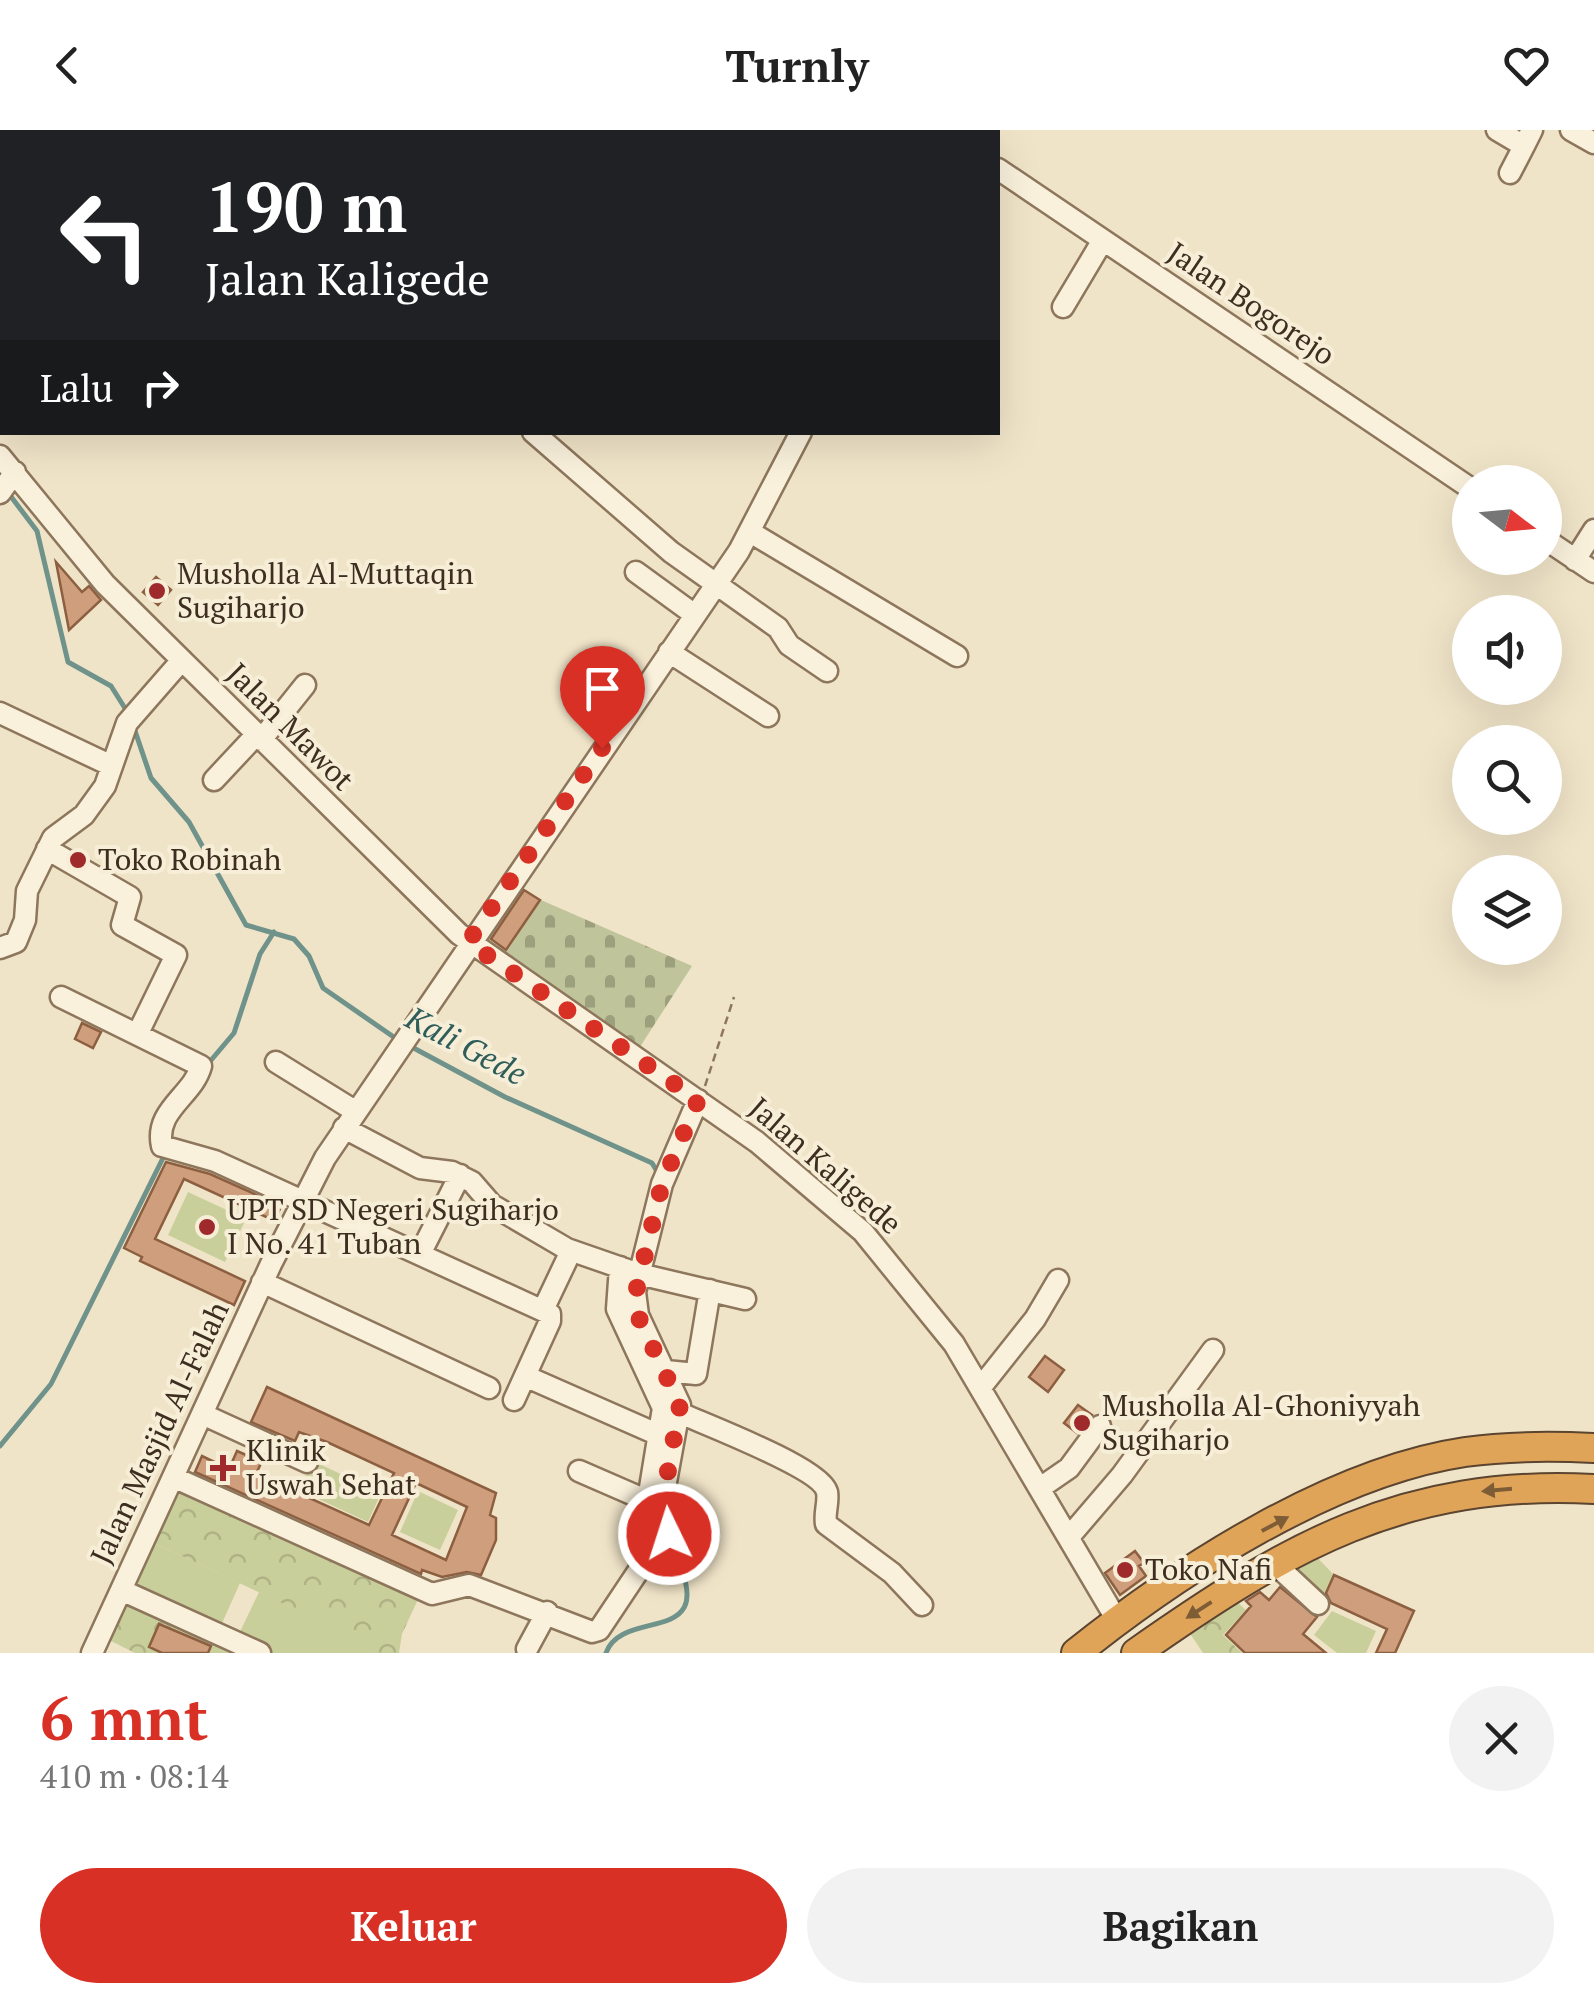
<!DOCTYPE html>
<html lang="id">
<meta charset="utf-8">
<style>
body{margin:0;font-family:"PT Serif",serif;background:#f2f2f2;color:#222;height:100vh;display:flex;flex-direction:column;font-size:38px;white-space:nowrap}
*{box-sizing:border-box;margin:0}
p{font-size:32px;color:#767676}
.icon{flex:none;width:55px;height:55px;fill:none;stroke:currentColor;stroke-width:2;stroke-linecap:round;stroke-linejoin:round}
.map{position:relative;height:1523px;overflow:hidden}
.side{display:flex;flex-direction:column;background:#fff;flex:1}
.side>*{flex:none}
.hud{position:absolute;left:0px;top:0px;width:1000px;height:305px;box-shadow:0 10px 40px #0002;background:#202124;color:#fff;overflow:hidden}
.needle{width:65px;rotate:106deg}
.buttons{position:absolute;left:1452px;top:335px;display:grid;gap:20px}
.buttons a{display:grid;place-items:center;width:110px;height:110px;border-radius:50%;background:#fff;box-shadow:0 10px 40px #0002;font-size:50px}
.pin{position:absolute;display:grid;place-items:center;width:85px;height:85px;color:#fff;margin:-102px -42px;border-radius:50% 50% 50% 0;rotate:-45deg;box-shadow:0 0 10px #0007}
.pin .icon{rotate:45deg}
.me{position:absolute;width:110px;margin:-55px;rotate:356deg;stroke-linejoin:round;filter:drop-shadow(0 0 8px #0008)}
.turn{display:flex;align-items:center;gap:35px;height:210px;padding:0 40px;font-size:45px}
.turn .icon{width:130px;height:130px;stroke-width:2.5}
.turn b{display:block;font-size:70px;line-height:85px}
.then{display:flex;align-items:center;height:95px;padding:0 40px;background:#0003;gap:20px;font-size:38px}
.round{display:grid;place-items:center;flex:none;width:105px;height:105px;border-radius:52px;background:#f2f2f2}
.headline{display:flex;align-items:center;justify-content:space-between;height:170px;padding:0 40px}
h1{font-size:60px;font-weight:800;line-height:75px;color:#d93025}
.button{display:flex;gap:20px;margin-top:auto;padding:20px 40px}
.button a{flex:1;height:115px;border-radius:60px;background:#d93025;color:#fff;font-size:40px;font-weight:800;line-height:115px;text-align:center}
.button a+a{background:#f2f2f2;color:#222}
header{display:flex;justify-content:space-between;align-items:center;height:130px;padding:0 40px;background:#fff;font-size:45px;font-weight:800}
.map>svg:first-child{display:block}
.green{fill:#c9cf9b}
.forest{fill:url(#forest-crowns)}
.cemetery{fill:url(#cemetery-stones)}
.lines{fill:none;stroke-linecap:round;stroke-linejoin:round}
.stream{stroke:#6f938a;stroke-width:5}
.building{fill:#cf9f7d;stroke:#8d5f41;stroke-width:2.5;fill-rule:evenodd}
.minor-casing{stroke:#8d765c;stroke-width:25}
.highway-casing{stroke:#5b4430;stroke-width:32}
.path{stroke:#8d765c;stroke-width:2.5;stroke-dasharray:8 5;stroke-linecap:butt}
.minor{stroke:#faf1dc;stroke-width:20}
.highway{stroke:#e0a458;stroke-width:28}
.oneway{fill:#7e5d36}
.route{stroke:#d93025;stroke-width:18;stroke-dasharray:0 32.4}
.poi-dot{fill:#9e2a2b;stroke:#f7eed8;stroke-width:4}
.labels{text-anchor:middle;stroke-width:8;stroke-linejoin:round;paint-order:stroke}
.street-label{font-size:30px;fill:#3d2e20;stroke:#f7eed8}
.poi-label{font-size:30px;fill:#3d2e20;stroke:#f7eed8;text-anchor:start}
.water-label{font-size:32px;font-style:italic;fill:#2f5d5a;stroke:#f7eed8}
</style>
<header><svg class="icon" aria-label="back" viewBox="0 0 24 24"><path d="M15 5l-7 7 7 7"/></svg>Turnly<svg class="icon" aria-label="heart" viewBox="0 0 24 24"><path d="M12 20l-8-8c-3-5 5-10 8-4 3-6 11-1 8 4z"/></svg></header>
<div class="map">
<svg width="1594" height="1523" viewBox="0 0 1594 1523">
<defs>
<pattern id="forest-crowns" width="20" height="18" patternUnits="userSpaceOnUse" patternTransform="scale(2.5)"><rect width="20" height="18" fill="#c9cf9b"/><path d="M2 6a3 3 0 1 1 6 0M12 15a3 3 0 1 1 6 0" fill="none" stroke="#aeb285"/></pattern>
<pattern id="cemetery-stones" width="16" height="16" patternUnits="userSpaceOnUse" patternTransform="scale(2.5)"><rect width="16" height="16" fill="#bfc49a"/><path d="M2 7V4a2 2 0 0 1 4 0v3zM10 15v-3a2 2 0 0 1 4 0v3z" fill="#9ca07d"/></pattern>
</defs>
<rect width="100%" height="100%" fill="#f0e4c8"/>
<!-- green -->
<path class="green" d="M188 1062 246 1089 225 1132 168 1105Z
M313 1331 381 1363 368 1392 299 1360Z
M418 1361 458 1380 440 1420 400 1402Z
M152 1412 240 1453 219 1500 237 1508 259 1462 372 1515 375 1523H248L126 1468Z
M1314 1424 1333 1444 1321 1471 1302 1465 1296 1470 1272 1447Z
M1332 1481 1376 1501 1366 1523H1337L1314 1505Z"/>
<!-- forest -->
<path class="forest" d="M178 1355 420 1465 402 1504 399 1523H375L371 1515 152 1412Z
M126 1468 248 1523H135L107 1509Z
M1235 1470 1246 1480 1223 1505 1242 1523H1203L1189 1502Z"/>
<!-- cemetery -->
<path class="cemetery" d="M541 770 692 836 638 920 503 827Z"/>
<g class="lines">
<!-- stream -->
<path class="stream" d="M543 0 546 2
M9 364 37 401 68 532 111 556 128 583
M134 598 151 648 189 692 246 795 294 809 309 826 323 858 398 910
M408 915 505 967 652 1033 658 1043
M207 935 234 903 260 824 274 802
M0 1316 51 1254 166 1022
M606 1523C623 1474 730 1523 668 1411"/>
</g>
<!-- building -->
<path class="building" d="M56 432 82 462 89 456 101 470 69 500Z
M156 447 171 460 158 475 143 462Z
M524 760 540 770 506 820 491 809Z
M82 893 101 902 93 918 75 909Z
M166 1032 210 1044 281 1076 275 1091 184 1049 155 1109 245 1151 234 1175 140 1131 142 1127 124 1118Z
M1045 1226 1064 1240 1048 1262 1029 1247Z
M267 1257 496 1363 490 1385 496 1388V1410L481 1445 467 1442 442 1447 422 1440 421 1444 195 1342 202 1326 229 1339 237 1321 246 1325 248 1320 264 1327 256 1344 369 1395 394 1343 327 1312 299 1302 295 1311 251 1292ZM416 1353 467 1377 446 1430 392 1405Z
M1078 1275 1092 1285 1077 1303 1064 1293Z
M1135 1421 1144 1433 1139 1436 1146 1446 1120 1465 1105 1443Z
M1334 1445 1414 1481 1395 1523H1376L1387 1499 1331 1473 1326 1463Z
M1280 1457 1317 1487 1303 1504 1326 1523H1245L1226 1505 1251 1476 1246 1471 1260 1462 1269 1470Z
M159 1494 211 1516 208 1523H162L149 1517Z"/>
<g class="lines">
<!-- minor casing -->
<g class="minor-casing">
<path id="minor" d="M142 0 145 2
M940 0 944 2
M1497 0 1524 16 1532 0
M1571 0 1594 13
M121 2 123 0
M587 2 588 0
M998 39 1470 358
M1510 43 1524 16
M0 102 2 100
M1063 177 1103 110
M0 220 2 222
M0 279 2 277
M533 302 671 422 778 498 789 515 827 541
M0 326 105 454 459 804 757 1012 863 1102 954 1214 1118 1492
M0 363 15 342
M750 402 957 526
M1545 409 1594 442
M1575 430 1594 400
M636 442 695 485
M669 522 768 586
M0 583 112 636
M261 610 305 555
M214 650 256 605
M47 719 130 767 122 795 176 825 138 903
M0 818 16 812 25 790 27 761 53 708 84 685 105 656 127 593 182 530
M61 867 201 936C193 966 154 980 162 1016L215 1031 550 1184V1191L514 1270
M276 932 355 981
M344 998 420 1038 452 1042 472 1052 492 1075 567 1119 639 1144 745 1169
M420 1124 460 1045
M620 1137 617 1179 663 1278 647 1376 656 1415
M262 1152 489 1258
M543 1180 571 1121
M666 1241 696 1244 710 1160
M525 1246 659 1305
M981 1257 1035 1189 1058 1150
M680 1283C704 1294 821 1338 827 1362 829 1372 824 1383 826 1394L892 1443 922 1475
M202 1284 307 1332
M579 1341 648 1371
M173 1347 432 1464 469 1455 592 1502 599 1500 651 1422 670 1402 662 1374 680 1275 638 1185 635 1162 662 1054 698 970
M1040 1358 1069 1338 1100 1296
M1069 1407 1122 1345 1213 1220
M1274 1433 1318 1474
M121 1460 260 1523
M527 1519 547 1482
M92 1523 271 1134 325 1028 739 421 801 302"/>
</g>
<!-- highway casing -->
<g class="highway-casing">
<path id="highway" d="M1076 1523C1180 1440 1331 1342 1465 1322 1507 1316 1552 1316 1594 1318
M1136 1523C1287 1417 1403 1349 1594 1359"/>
</g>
<!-- path -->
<path class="path" d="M705 956 734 867"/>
<!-- minor -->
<use href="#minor" class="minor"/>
<!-- highway -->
<use href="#highway" class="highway"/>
</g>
<!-- one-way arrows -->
<defs><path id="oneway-solid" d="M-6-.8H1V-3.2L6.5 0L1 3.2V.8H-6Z" transform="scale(2.5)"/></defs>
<g class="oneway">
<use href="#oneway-solid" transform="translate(1497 1360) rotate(175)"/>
<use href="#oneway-solid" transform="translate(1275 1394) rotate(-28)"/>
<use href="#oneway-solid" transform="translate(1199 1480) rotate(147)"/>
</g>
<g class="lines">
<!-- route -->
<path class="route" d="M602 618 468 812 698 970 662 1054 636 1162 638 1186 680 1275 662 1374 669 1404"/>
</g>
<!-- markers -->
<g class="poi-dot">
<circle cx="157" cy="461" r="10"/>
<circle cx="78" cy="730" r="10"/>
<circle cx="207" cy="1097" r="10"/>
<circle cx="1082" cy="1293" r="10"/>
<path d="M218 1323h10v10h10v10h-10v10h-10v-10h-10v-10h10z"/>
<circle cx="1125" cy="1440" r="10"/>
</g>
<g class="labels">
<!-- street labels -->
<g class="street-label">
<text transform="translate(1251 174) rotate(34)" y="10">Jalan Bogorejo</text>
<text transform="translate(290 597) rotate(45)" y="10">Jalan Mawot</text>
<text transform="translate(825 1036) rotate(41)" y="10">Jalan Kaligede</text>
<text transform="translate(160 1303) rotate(-65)" y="10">Jalan Masjid Al-Falah</text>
</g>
<!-- poi labels -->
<g class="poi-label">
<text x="177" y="454">Musholla Al-Muttaqin<tspan x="177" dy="34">Sugiharjo</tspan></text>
<text x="98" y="740">Toko Robinah</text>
<text x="227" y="1090">UPT SD Negeri Sugiharjo<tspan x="227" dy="34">I No. 41 Tuban</tspan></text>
<text x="1102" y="1286">Musholla Al-Ghoniyyah<tspan x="1102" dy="34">Sugiharjo</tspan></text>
<text x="246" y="1331">Klinik<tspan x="246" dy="34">Uswah Sehat</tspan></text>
<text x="1145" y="1450">Toko Nafi</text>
</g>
<!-- water labels -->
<g class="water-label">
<text transform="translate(466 916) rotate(28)" y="11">Kali Gede</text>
</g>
</g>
</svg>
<div class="buttons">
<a><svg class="needle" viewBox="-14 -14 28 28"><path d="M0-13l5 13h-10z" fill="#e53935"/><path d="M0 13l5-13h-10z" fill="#767676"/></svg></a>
<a><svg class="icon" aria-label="sound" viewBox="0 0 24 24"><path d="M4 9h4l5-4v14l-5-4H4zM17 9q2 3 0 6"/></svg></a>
<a><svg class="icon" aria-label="search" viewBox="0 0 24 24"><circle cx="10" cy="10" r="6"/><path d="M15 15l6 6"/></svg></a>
<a><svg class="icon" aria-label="layers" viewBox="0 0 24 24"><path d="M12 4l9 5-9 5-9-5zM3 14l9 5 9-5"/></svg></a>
</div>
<div class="pin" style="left:602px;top:618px;background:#d93025"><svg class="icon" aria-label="arrive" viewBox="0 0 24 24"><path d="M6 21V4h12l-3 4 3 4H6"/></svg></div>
<svg class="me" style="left:669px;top:1404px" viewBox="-20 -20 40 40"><circle r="17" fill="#d93025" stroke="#fff" stroke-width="3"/><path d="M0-11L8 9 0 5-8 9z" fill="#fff"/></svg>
<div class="hud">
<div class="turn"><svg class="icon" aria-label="left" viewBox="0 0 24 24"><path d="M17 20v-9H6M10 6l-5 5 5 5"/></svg><div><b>190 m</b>Jalan Kaligede</div></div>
<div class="then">Lalu<svg class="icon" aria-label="right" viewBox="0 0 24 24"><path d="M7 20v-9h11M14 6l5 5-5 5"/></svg></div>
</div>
</div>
<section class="side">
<div class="headline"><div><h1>6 mnt</h1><p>410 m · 08:14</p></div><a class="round"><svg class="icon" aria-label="close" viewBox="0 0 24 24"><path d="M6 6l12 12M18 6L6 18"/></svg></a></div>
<div class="button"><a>Keluar</a><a>Bagikan</a></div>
</section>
